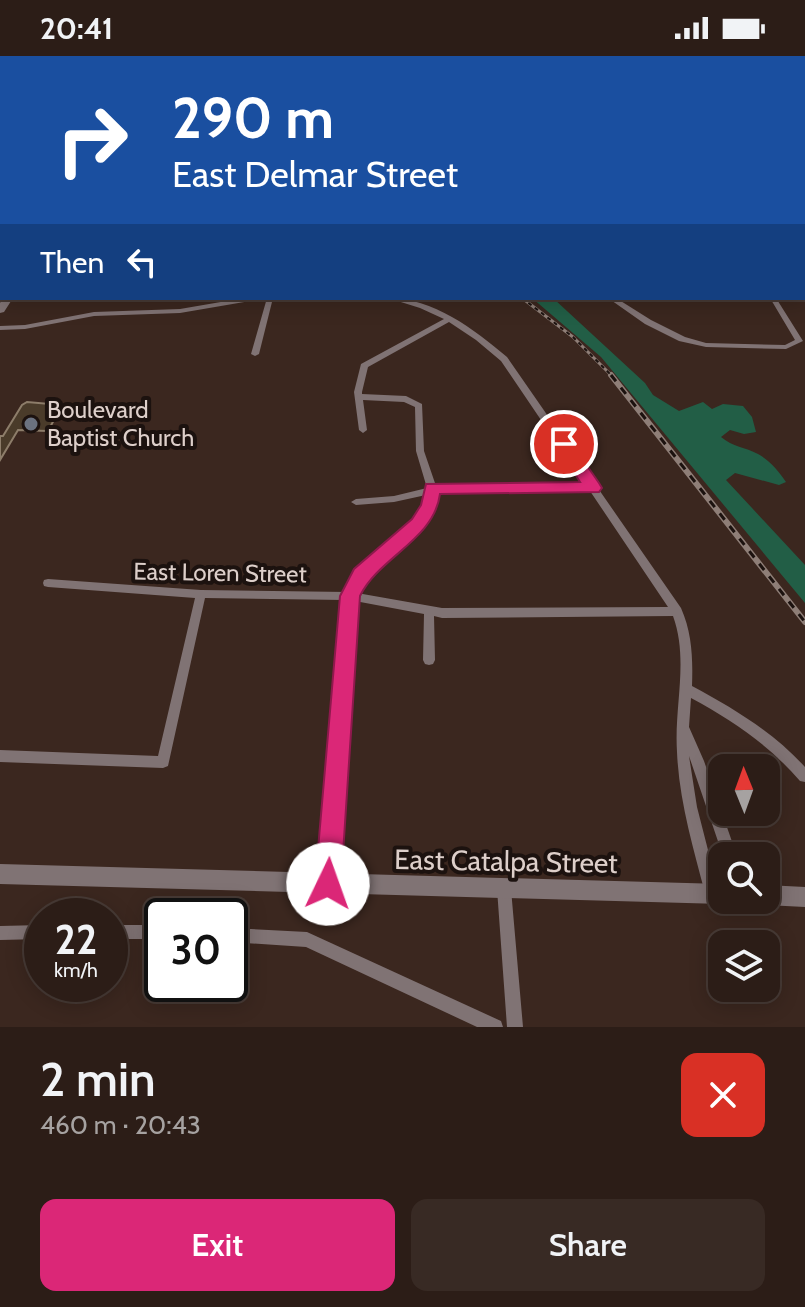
<!DOCTYPE html>
<meta charset="utf-8">
<style>
body{margin:0;font-family:Cabin,sans-serif;background:#382a24;color:#f1f3f6;height:100vh;display:flex;flex-direction:column;font-size:30px;white-space:nowrap}
*{box-sizing:border-box;margin:0}
p{font-size:26px;color:#a6a2a1}
.icon{flex:none;width:44px;height:44px;fill:none;stroke:currentColor;stroke-width:2;stroke-linecap:round;stroke-linejoin:round}
.map{position:relative;height:971px;overflow:hidden}
.details{display:flex;flex-direction:column;background:#2c1d17;flex:1}
.details>*{flex:none}
.top-card{position:absolute;left:0px;top:0px;width:806px;height:244px;box-shadow:0 4px 20px #0003,0 0 0 2px #483b36;background:#1a4fa0;color:#fff;overflow:hidden}
.needle{width:52px;rotate:359deg}
.fabs{position:absolute;left:708px;top:698px;display:grid;gap:16px}
.fabs a{display:grid;place-items:center;width:72px;height:72px;border-radius:16px;background:#2c1d17;box-shadow:0 4px 20px #0003,0 0 0 2px #483b36;font-size:40px}
.speed{position:absolute;left:24px;top:842px;display:flex;gap:16px;font-size:40px;font-weight:700;text-align:center}
.speed>*{display:grid;place-content:center;width:104px;height:104px;border-radius:50%;background:#2c1d17;box-shadow:0 4px 20px #0003,0 0 0 2px #483b36;line-height:1}
.speed small{font-size:20px;font-weight:400}
.speed .limit{border:4px solid #111;border-radius:12px;background:#fff;color:#111}
.pin{position:absolute;display:grid;place-items:center;width:68px;height:68px;color:#fff;margin:-34px;border:4px solid #fff;border-radius:50%;box-shadow:0 2px 8px #0007}
.me{position:absolute;width:88px;margin:-44px;rotate:3deg;stroke-linejoin:round;filter:drop-shadow(0 0 6px #0008)}
.turn{display:flex;align-items:center;gap:28px;height:168px;padding:0 40px;font-size:36px}
.turn .icon{width:104px;height:104px;stroke-width:2.5}
.turn b{display:block;font-size:56px;line-height:68px}
.then{display:flex;align-items:center;height:76px;padding:0 40px;background:#0003;gap:16px;font-size:30px}
.round{display:grid;place-items:center;flex:none;width:84px;height:84px;border-radius:16px;background:#382a24}
.head{display:flex;align-items:center;justify-content:space-between;height:136px;padding:0 40px}
h1{font-size:48px;font-weight:600;line-height:60px}
.action{display:flex;gap:16px;margin-top:auto;padding:16px 40px}
.action a{flex:1;height:92px;border-radius:16px;background:#db2777;color:#fff;font-size:32px;font-weight:600;line-height:92px;text-align:center}
.action a+a{background:#382a24;color:#f1f3f6}
.status{display:flex;justify-content:space-between;align-items:center;height:56px;padding:0 40px;background:#2c1d17;direction:ltr}
.status svg{height:22px;fill:currentColor}
.map>svg:first-child{display:block}
.green{fill:#225e46}
.building{fill:#4a3b2a;stroke:#8d7d6a;stroke-width:2}
.lines{fill:none;stroke-linecap:round;stroke-linejoin:round}
.minor{fill:#807374;fill-rule:evenodd}
.tertiary{fill:#807374;fill-rule:evenodd}
.motorway{fill:#f4d6d9;fill-rule:evenodd}
.rail-far1-casing{stroke:#8e7e77;stroke-width:3}
.rail-casing{stroke:#8e7e77;stroke-width:6}
.rail-far1{stroke:#1c120f;stroke-width:2;stroke-dasharray:4;stroke-linecap:butt}
.rail{stroke:#1c120f;stroke-width:3;stroke-dasharray:8;stroke-linecap:butt}
.route{fill:#db2777;stroke:#8e194d;stroke-width:2}
.worship-dot{fill:#6b7280;stroke:#1c120f;stroke-width:3}
.labels{text-anchor:middle;stroke-width:8;stroke-linejoin:round;paint-order:stroke}
.poi-label{font-size:24px;fill:#ddcfca;stroke:#1c120f;text-anchor:start}
.street-label{font-size:24px;fill:#ddcfca;stroke:#1c120f}
.near-street-label{font-size:28px;fill:#ddcfca;stroke:#1c120f}
</style>
<div class="status"><b>20:41</b><svg viewBox="0 0 49 12"><path d="M0 12V9h3v3zM5 12V6h3v6zM10 12V3h3v9zM15 12V0h3v12zM26 1h20v11H26zM47 4h2v5h-2z"/></svg></div>
<div class="map">
<svg width="805" height="971" viewBox="0 0 805 971">
<rect width="100%" height="100%" fill="#3b271f"/>
<!-- green -->
<path class="green" d="M183 0H805V24L804 2H182Z
M532 242 554 243 645 327 653 339 679 355 703 346 712 353 723 348 743 350 752 361 756 376 744 378 730 374 721 381C733 391 745 391 758 398 769 404 779 415 786 426L779 429 735 417 726 424 805 509V547L601 301Z"/>
<!-- building -->
<path class="building" d="M27 346 62 349 48 375 18 374 0 404V380H3L22 349Z"/>
<g class="lines">
<!-- minor -->
<path class="minor" d="M2 14V17L0 18V15Z
M804 46H805V49H804Z
M804 79H805V81H804Z
M804 111H805V115H804Z
M804 193H805V197H804Z
M244 242H259L256 244 180 257 94 260 25 273 0 274V270L25 269 94 256 180 253Z
M267 242H273L259 298 255 300 251 298Z
M388 242C433 242 474 273 507 301L681 552C692 577 693 602 692 630 733 652 773 676 805 711V726L800 725C769 689 732 664 691 642L689 671 704 705 737 800H723L689 700 697 751 719 837 717 842 712 844 707 842 705 837C693 791 679 744 677 696 674 650 689 604 673 560L442 562 434 560 435 604 433 608 429 609 425 608 423 604 424 558 355 545 335 828 333 833 328 835 323 833 321 828 344 544 205 542 168 710 163 712 0 706V694L158 700 195 542 48 531 44 530 43 527 44 524 48 523 201 534 347 536C351 528 354 519 359 513 381 490 422 474 426 439L394 446 356 449 351 446 356 443 394 440 427 432 416 395 415 351 404 346 363 344 367 374 363 377 359 374 354 336 361 308 444 263 420 252ZM449 266 476 284 501 305 585 429 448 428 436 430 424 395 422 348 406 340 362 338V336L368 311ZM448 434 590 435 668 551 442 552 357 537C360 531 362 524 366 520 390 492 432 477 436 437Z
M608 242H616L651 264 685 281 706 287 785 289 795 284 770 242H776L803 285 786 293 706 291 679 285 645 268Z
M504 826 509 828 511 833 523 971H507L497 833 499 828Z
M42 869V883L0 884V870Z
M110 869H162V883H110Z
M230 872 307 876 501 965 503 971H477L306 891 230 886Z"/>
<!-- tertiary -->
<path class="tertiary" d="M175 0H181L174 2Z
M0 23H2V27H0Z
M804 23H805V27H804Z
M3 242H13L4 256 0 257V247Z
M0 808 722 828V844H730L722 848 0 828Z
M766 829 805 831V851L766 849 759 846 758 844H766Z"/>
<!-- motorway -->
<path class="motorway" d="M141 0H150L140 2Z
M2 153V163L0 164V154Z
M2 170V179L0 180V171Z"/>
<!-- rail-far1 casing -->
<g class="rail-far1-casing">
<path id="rail-far1" d="M522 242 573 281 613 321"/>
</g>
<!-- rail casing -->
<g class="rail-casing">
<path id="rail" d="M611 319 805 566"/>
</g>
<!-- rail-far1 -->
<use href="#rail-far1" class="rail-far1"/>
<!-- rail -->
<use href="#rail" class="rail"/>
</g>
<!-- route -->
<path class="route" d="M564 383 570 385 599 427 602 432 599 436 440 438C434 484 379 501 360 540L341 828 337 837 328 841 318 837 315 828 340 540 354 513 412 463 421 449 426 428 580 426 556 388Z"/>
<!-- markers -->
<circle class="worship-dot" cx="31" cy="368" r="8"/>
<g class="labels">
<!-- poi labels -->
<g class="poi-label">
<text x="47" y="362">Boulevard<tspan x="47" dy="28">Baptist Church</tspan></text>
</g>
<!-- street labels -->
<g class="street-label">
<text transform="translate(220 517) rotate(1)" y="8">East Loren Street</text>
</g>
<!-- near-street labels -->
<g class="near-street-label">
<text transform="translate(506 805) rotate(1)" y="10">East Catalpa Street</text>
</g>
</g>
</svg>
<div class="fabs">
<a><svg class="needle" viewBox="-14 -14 28 28"><path d="M0-13l5 13h-10z" fill="#e53935"/><path d="M0 13l5-13h-10z" fill="#a6a2a1"/></svg></a>
<a><svg class="icon" aria-label="search" viewBox="0 0 24 24"><circle cx="10" cy="10" r="6"/><path d="M15 15l6 6"/></svg></a>
<a><svg class="icon" aria-label="layers" viewBox="0 0 24 24"><path d="M12 4l9 5-9 5-9-5zM3 14l9 5 9-5"/></svg></a>
</div>
<div class="speed"><div>22<small>km/h</small></div><div class="limit">30</div></div>
<div class="pin" style="left:564px;top:388px;background:#d93025"><svg class="icon" aria-label="arrive" viewBox="0 0 24 24"><path d="M6 21V4h12l-3 4 3 4H6"/></svg></div>
<svg class="me" style="left:328px;top:828px" viewBox="-20 -20 40 40"><circle r="19" fill="#fff"/><path d="M0-13L10 11 0 6-10 11z" fill="#db2777"/></svg>
<div class="top-card">
<div class="turn"><svg class="icon" aria-label="right" viewBox="0 0 24 24"><path d="M7 20v-9h11M14 6l5 5-5 5"/></svg><div><b>290 m</b>East Delmar Street</div></div>
<div class="then">Then<svg class="icon" aria-label="left" viewBox="0 0 24 24"><path d="M17 20v-9H6M10 6l-5 5 5 5"/></svg></div>
</div>
</div>
<section class="details">
<div class="head"><div><h1>2 min</h1><p>460 m · 20:43</p></div><a class="round" style="background:#d93025;color:#fff"><svg class="icon" aria-label="close" viewBox="0 0 24 24"><path d="M6 6l12 12M18 6L6 18"/></svg></a></div>
<div class="action"><a>Exit</a><a>Share</a></div>
</section>
